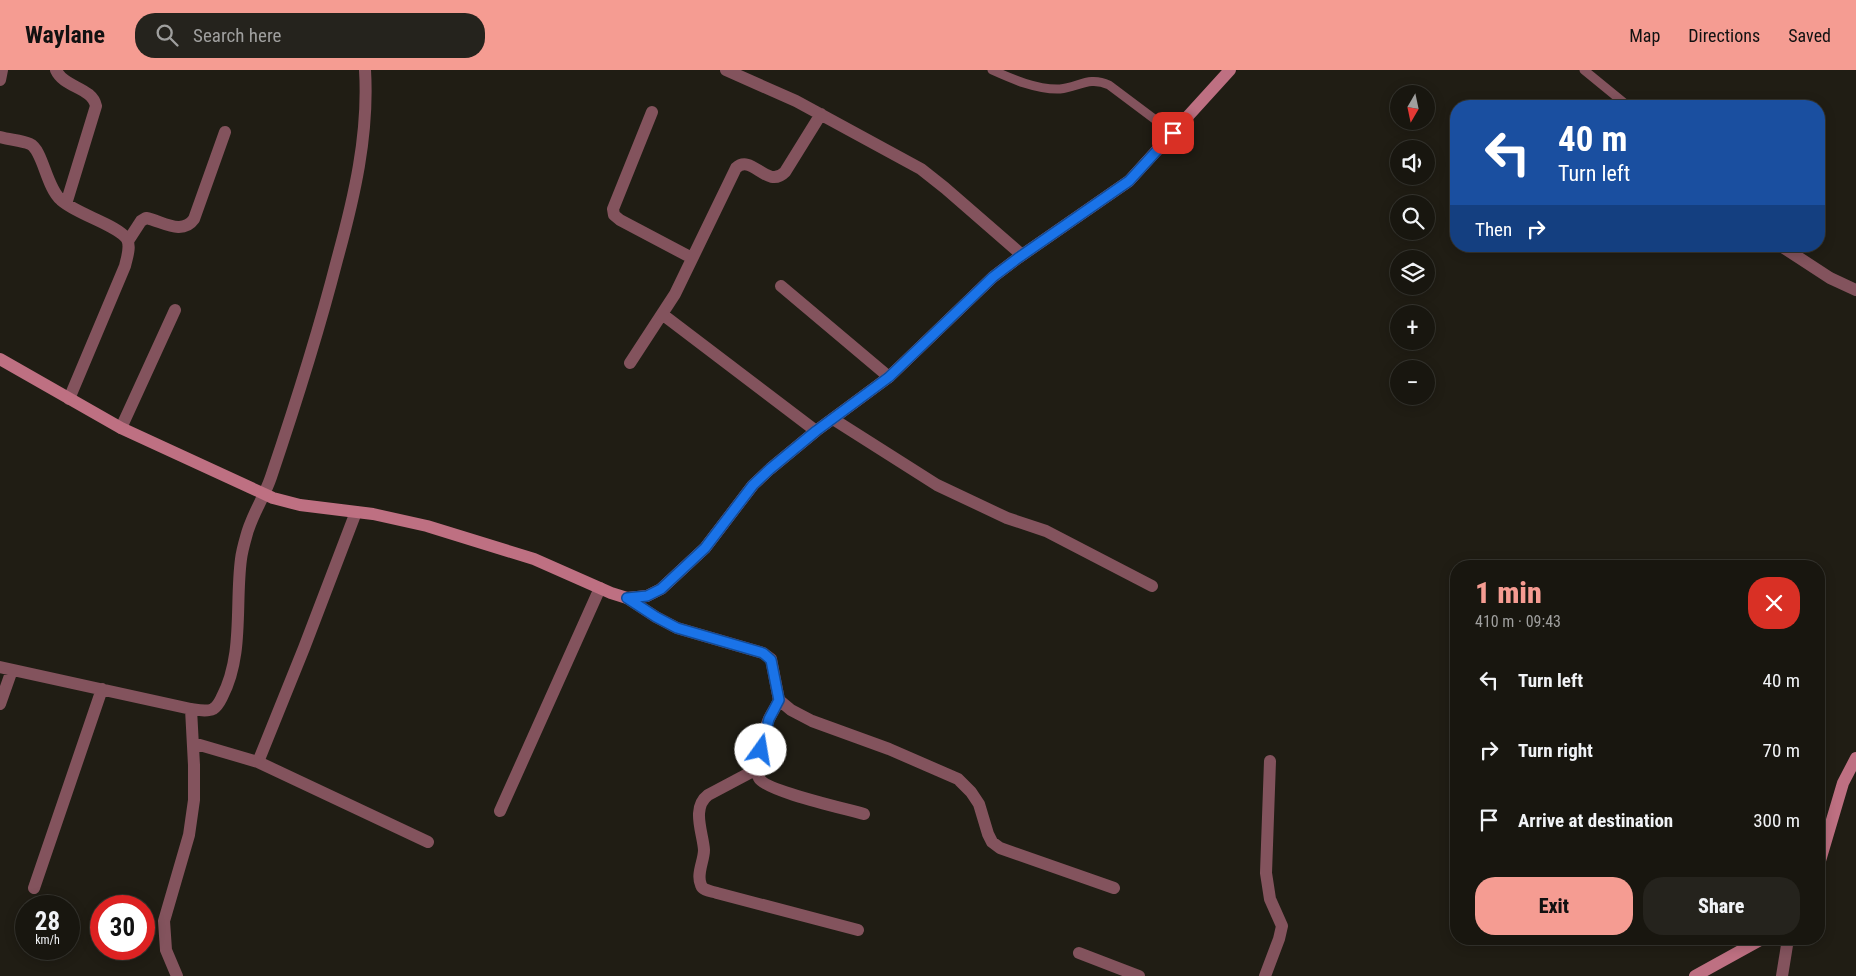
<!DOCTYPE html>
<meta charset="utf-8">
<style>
body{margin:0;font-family:"Roboto Condensed",sans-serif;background:#25231d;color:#f1f3f6;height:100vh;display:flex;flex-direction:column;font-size:19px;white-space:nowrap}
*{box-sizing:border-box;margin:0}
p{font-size:16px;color:#9f9f9e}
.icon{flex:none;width:28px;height:28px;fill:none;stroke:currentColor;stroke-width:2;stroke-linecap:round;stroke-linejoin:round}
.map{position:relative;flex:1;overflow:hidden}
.drawer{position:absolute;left:1450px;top:490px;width:375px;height:385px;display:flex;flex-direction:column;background:#18160f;border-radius:20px;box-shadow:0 2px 12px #0003,0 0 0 1px #36352f}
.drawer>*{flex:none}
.banner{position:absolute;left:1450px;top:30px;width:375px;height:152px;border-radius:20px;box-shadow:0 2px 12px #0003,0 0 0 1px #36352f;background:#1a4fa0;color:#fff;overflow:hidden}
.needle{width:32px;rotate:189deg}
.buttons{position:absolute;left:1390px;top:15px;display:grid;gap:10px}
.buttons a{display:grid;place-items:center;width:45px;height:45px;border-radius:50%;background:#18160f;box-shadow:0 2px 12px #0003,0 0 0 1px #36352f;font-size:25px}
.speed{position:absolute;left:15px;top:825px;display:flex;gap:10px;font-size:25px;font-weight:700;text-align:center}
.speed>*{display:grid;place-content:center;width:65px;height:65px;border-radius:50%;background:#18160f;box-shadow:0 2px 12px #0003,0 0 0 1px #36352f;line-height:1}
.speed small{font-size:12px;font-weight:400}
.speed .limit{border:8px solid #d22;background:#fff;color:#111}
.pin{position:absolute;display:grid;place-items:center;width:42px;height:42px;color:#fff;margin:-21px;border-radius:10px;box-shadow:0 2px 8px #0006}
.me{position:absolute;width:55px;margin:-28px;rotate:13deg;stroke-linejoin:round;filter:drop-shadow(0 0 4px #0008)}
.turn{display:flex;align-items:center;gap:18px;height:105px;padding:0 25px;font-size:22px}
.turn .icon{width:65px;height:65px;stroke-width:2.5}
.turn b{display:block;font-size:35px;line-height:42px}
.then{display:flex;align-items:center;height:48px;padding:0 25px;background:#0003;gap:10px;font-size:19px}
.round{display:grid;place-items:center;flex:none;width:52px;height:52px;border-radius:20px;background:#25231d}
.head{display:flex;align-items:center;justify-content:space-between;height:85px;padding:0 25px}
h1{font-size:30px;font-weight:800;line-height:38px;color:#f59c92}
.button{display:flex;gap:10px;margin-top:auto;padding:10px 25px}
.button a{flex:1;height:58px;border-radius:20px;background:#f59c92;color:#111;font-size:20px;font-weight:800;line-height:58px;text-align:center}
.button a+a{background:#25231d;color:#f1f3f6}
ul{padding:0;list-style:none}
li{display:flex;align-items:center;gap:15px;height:70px;padding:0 25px}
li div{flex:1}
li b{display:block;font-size:19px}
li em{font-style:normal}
header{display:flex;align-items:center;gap:30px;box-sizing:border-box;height:70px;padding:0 25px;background:#f59c92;color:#111}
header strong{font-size:24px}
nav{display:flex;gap:28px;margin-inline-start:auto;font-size:18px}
.search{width:350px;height:45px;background:#25231d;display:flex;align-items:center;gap:12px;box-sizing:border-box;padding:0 18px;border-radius:20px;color:#9f9f9e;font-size:19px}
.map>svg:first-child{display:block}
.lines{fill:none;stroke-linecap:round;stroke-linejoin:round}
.lane{stroke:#83535d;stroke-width:9}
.street{stroke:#83535d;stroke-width:12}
.secondary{stroke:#be7082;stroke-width:12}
.route-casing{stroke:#114b97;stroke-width:12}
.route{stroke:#1a73e8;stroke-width:9}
</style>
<header>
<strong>Waylane</strong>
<div class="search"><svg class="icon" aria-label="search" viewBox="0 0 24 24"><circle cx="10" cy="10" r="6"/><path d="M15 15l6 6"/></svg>Search here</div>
<nav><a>Map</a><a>Directions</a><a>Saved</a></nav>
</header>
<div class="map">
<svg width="1856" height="906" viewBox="0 0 1856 906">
<rect width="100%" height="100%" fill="#201d14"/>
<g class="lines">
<!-- lane -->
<path class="lane" d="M992 0C1012 9 1037 20 1060 19 1079 17 1089 6 1109 15L1173 63
M1584 0 1628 36"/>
<!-- street -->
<path class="street" d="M56 0C64 18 92 17 96 36L66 134
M726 0 796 31 921 99 945 118 1022 185
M0 10 2 0
M652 42 613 139 614 145 620 150 692 188
M0 67C10 70 21 70 30 74 43 80 46 117 61 130 76 144 118 155 127 169 131 177 127 187 125 196L69 329
M128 171 141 151 146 148C162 151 182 166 194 149L225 62
M1781 176 1830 208 1856 220
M781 216 889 307
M662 244 816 361
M630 293 675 224 736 98C752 83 767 120 785 102L821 44
M833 349 937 415 1007 448 1046 461 1152 516
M121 358 175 240
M356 442 304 578 258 692 428 772
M627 528 656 547 677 558 763 583 771 589 779 630 791 640 812 651 889 679 958 709 971 722 979 734 988 764 992 772 1000 778 1114 818
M0 597 191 639C198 640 207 642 213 639 218 636 220 631 222 627 244 585 235 534 241 489 242 481 244 474 246 467 251 446 264 428 271 407 295 336 318 264 337 190 354 128 369 65 365 0
M779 630C776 637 771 644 768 651 764 662 754 697 759 708 765 721 847 739 864 744
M0 634 12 600
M193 673 258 692
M757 699 708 725C691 738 703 763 704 780 704 791 696 804 701 815 703 821 711 821 717 823L858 860
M500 741 600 518
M34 818 102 619
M1079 883 1139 906
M177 906 166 880 164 851 189 765 194 730V695L191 639
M1265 906 1279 869 1282 856 1270 829 1266 803 1270 691
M1782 906 1788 869"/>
<!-- secondary -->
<path class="secondary" d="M0 289 121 358 273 428 300 435 373 444 427 456 534 489 611 523 627 528 647 526 661 519 705 478 753 415 770 399 816 361 889 307 993 207 1018 188 1129 111 1230 0
M1819 794 1843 713 1856 688
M1695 906 1762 869"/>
</g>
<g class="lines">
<!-- route casing -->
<g class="route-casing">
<path id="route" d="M761 680 769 649 779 630 771 590 763 583 677 558 656 547 627 528 647 526 661 519 705 478 753 415 770 399 816 361 889 307 993 207 1018 188 1129 111 1173 63"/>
</g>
<!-- route -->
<use href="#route" class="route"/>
</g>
</svg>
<div class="buttons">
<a><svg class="needle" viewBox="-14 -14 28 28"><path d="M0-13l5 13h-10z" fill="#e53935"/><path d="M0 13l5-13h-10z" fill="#9f9f9e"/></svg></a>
<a><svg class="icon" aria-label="sound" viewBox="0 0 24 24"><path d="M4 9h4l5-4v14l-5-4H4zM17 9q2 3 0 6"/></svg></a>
<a><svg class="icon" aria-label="search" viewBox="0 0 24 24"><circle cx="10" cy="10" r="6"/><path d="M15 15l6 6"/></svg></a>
<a><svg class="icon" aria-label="layers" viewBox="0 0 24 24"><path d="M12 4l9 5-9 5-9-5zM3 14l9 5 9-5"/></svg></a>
<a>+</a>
<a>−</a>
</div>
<div class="speed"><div>28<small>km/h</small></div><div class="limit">30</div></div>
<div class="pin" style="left:1173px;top:63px;background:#d93025"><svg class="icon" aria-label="arrive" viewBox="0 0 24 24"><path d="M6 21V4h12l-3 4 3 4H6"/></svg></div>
<svg class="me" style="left:761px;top:680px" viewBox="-20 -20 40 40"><circle r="19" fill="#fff"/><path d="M0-13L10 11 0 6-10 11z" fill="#1a73e8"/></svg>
<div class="banner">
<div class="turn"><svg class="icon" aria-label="left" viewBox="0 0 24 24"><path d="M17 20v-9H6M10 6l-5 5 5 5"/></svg><div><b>40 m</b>Turn left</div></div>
<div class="then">Then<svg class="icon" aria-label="right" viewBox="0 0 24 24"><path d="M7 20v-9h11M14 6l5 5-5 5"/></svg></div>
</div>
<section class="drawer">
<div class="head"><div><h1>1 min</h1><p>410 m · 09:43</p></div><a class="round" style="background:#d93025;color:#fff"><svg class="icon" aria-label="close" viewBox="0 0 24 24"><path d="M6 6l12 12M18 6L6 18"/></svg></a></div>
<ul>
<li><svg class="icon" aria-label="left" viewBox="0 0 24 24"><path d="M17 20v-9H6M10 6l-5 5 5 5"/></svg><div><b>Turn left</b></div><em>40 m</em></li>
<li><svg class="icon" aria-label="right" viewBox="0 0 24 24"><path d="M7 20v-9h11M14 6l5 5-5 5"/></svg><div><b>Turn right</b></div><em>70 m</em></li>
<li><svg class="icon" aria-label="arrive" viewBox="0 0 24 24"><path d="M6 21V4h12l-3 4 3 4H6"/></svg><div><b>Arrive at destination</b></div><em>300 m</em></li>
</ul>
<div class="button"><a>Exit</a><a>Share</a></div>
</section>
</div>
